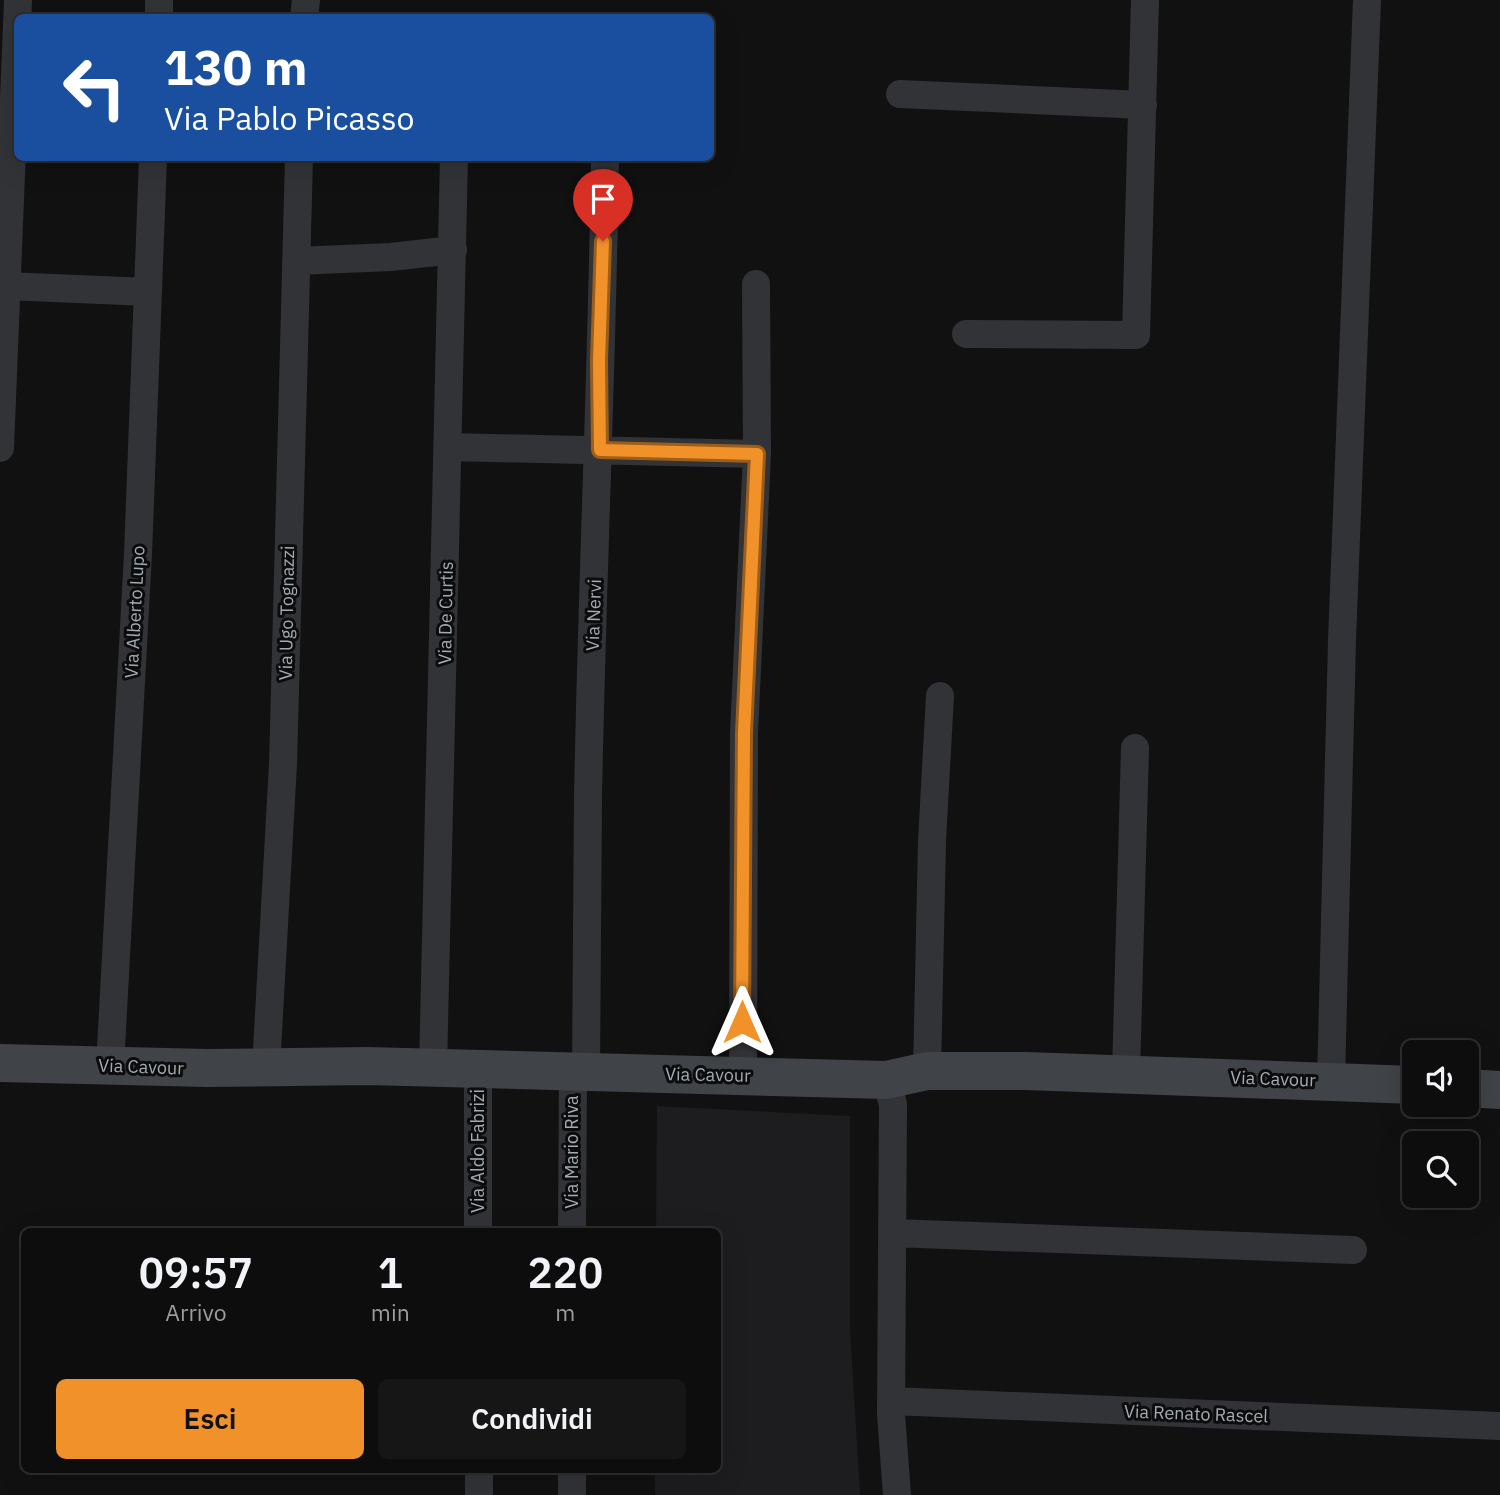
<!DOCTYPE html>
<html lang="it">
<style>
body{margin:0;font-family:"IBM Plex Sans",sans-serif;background:#161617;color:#f1f3f6;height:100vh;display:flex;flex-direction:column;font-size:26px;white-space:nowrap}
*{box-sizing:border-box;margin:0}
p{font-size:23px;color:#9a9c9e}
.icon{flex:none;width:38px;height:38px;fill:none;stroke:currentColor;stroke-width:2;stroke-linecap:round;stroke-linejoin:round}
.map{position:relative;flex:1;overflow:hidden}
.panel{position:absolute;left:21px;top:1228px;width:700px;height:245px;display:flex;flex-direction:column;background:#0d0d0e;border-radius:10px;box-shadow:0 7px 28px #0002,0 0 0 2px #2d2d2e}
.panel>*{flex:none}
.banner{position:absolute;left:14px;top:14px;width:700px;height:147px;border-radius:10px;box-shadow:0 7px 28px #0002,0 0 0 2px #2d2d2e;background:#1a4fa0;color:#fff;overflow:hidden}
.buttons{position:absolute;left:1402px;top:1040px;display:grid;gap:14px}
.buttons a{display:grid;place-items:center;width:77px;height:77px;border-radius:10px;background:#0d0d0e;box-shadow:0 7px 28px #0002,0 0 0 2px #2d2d2e;font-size:35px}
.pin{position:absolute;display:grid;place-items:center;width:60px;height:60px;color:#fff;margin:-72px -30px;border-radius:50% 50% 50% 0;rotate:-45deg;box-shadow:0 0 7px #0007}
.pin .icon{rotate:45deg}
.me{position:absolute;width:77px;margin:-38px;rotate:0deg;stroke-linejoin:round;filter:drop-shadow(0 0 5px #0008)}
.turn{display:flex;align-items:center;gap:24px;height:147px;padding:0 35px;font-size:32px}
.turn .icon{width:91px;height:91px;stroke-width:2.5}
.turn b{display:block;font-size:49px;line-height:60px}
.eta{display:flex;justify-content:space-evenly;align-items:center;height:119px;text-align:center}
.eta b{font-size:42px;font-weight:600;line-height:49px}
.button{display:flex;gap:14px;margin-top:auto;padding:14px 35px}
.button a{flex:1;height:80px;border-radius:10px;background:#f1912a;color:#111;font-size:28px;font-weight:600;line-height:80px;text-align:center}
.button a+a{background:#161617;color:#f1f3f6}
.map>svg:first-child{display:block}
.built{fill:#1d1d1f}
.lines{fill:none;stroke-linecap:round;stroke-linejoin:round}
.street{stroke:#323337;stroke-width:28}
.secondary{stroke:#404347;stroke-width:38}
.route-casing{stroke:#9d5e1b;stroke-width:18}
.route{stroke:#f1912a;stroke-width:12}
.labels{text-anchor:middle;stroke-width:6;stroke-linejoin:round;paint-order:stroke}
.street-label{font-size:18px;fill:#a2aab3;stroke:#0c0c0d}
</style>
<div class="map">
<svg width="1500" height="1495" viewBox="0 0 1500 1495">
<rect width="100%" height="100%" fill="#111112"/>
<!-- built -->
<path class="built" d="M657 1106 850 1116V1328L860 1495H655V1470H718V1232H656Z"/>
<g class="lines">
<!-- street -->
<path class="street" d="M159 18V0
M304 18 306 0
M900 94 1143 105
M296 261 391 257 453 250
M6 286 148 292
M966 334 1136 335 1145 0
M449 447 757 454
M0 448 18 0
M110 1066 138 554 153 158
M266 1068 283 764 299 158
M433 1068 454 158
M478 1069V1232
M927 1071 932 841 940 696
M586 1072C587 980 587 889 588 797 592 584 602 371 605 158
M1126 1074 1135 748
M743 1076 744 733 757 454 756 284
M886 1080 893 1104 891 1414 897 1495
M1331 1081 1342 640 1367 0
M572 1232 573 1071
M893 1233 1353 1250
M892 1401 1500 1426
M479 1470V1495
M572 1495V1470"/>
<!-- secondary -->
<path class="secondary" d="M0 1063 207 1068 367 1066 886 1080 927 1071H1026L1414 1085
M1466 1088 1500 1090"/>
</g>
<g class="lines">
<!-- route casing -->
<g class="route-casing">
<path id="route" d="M603 241 599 361 600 450 757 454 744 733 742 1022"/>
</g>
<!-- route -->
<use href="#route" class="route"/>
</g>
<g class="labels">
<!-- street labels -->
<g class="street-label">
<text transform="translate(135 612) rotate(-87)" y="6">Via Alberto Lupo</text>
<text transform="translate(287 613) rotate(-89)" y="6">Via Ugo Tognazzi</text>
<text transform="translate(446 613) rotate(-89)" y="6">Via De Curtis</text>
<text transform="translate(594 615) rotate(-88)" y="6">Via Nervi</text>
<text transform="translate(141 1067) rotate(2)" y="6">Via Cavour</text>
<text transform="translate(708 1075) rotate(1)" y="6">Via Cavour</text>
<text transform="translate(1273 1079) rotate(2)" y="6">Via Cavour</text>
<text transform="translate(478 1151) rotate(-90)" y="6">Via Aldo Fabrizi</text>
<text transform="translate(572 1152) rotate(-90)" y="6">Via Mario Riva</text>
<text transform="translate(1196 1414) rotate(2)" y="6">Via Renato Rascel</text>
</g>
</g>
</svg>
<div class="buttons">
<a><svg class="icon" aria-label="sound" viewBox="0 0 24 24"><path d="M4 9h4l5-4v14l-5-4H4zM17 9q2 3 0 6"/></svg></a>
<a><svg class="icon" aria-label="search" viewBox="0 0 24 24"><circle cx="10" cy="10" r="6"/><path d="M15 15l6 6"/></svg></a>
</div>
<div class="pin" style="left:603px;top:241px;background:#d93025"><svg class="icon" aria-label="arrive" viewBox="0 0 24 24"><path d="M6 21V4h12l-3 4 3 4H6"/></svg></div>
<svg class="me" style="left:742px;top:1022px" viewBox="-20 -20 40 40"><path d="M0-17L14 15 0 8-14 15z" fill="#f1912a" stroke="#fff" stroke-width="4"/></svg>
<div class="banner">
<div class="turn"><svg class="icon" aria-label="left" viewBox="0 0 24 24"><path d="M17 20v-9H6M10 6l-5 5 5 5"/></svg><div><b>130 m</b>Via Pablo Picasso</div></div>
</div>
<section class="panel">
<div class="eta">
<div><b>09:57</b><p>Arrivo</p></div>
<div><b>1</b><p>min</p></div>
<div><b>220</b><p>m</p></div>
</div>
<div class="button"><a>Esci</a><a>Condividi</a></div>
</section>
</div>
